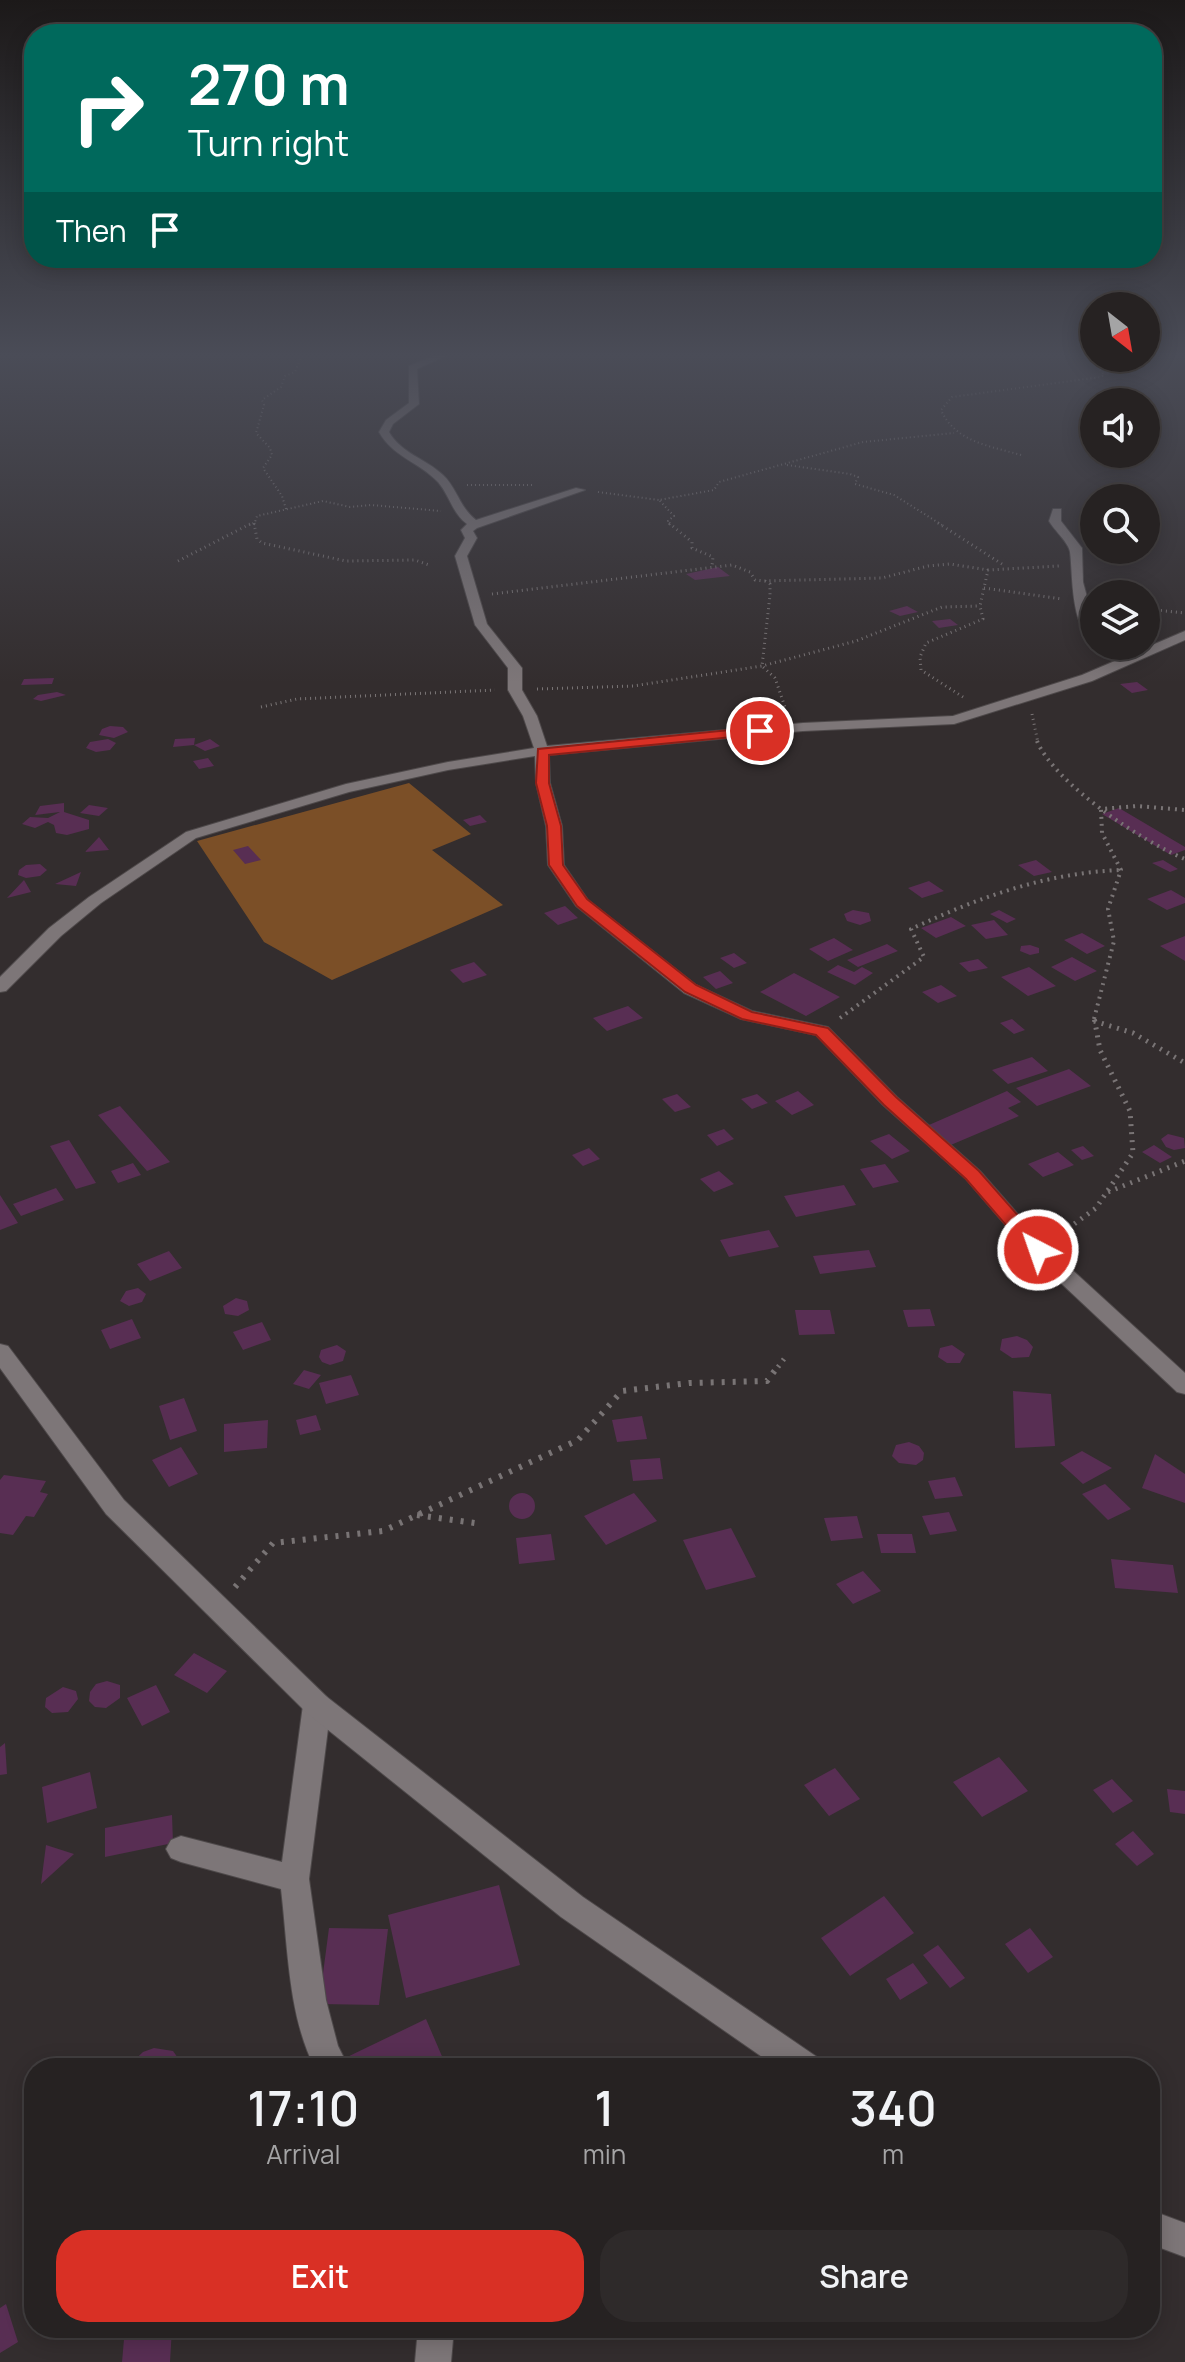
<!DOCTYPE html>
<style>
body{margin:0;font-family:Manrope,sans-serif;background:#2e2a2a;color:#f1f3f6;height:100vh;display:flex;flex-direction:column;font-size:30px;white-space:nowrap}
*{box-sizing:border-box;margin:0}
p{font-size:26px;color:#a4a4a5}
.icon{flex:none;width:44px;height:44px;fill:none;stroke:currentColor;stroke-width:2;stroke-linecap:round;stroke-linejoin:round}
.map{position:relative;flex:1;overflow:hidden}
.sheet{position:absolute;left:24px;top:2058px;width:1136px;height:280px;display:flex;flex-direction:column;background:#262222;border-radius:32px;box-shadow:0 4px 20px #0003,0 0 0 2px #423f40}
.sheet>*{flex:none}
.top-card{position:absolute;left:24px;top:24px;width:1138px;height:244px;border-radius:32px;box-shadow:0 4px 20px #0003,0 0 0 2px #423f40;background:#00695c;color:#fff;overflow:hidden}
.needle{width:52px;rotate:149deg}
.tools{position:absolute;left:1080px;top:292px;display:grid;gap:16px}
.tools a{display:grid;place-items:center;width:80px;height:80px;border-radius:50%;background:#262222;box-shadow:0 4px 20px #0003,0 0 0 2px #423f40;font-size:40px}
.pin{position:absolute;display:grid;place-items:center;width:68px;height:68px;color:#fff;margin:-34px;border:4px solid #fff;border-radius:50%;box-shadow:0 2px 8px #0007}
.me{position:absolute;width:88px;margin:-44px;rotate:319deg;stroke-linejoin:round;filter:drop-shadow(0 0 6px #0008)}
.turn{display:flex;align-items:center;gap:28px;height:168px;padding:0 32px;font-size:36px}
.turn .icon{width:104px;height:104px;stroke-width:2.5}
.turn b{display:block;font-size:56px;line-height:68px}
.then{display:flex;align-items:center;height:76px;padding:0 32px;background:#0003;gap:16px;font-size:30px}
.eta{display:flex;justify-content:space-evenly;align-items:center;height:136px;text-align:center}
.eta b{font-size:48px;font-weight:600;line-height:56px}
.action{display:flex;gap:16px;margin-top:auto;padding:16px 32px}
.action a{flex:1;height:92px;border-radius:32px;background:#d93025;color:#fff;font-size:32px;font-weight:600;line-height:92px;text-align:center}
.action a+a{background:#2e2a2a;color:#f1f3f6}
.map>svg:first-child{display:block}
.forest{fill:#7b4f27}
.building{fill:#582e53}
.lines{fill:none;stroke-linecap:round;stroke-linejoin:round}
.minor-casing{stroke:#4e494a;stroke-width:2}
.tertiary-casing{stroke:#4e494a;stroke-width:2}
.path-far4{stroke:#797475;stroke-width:2;stroke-dasharray:1 3;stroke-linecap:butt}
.path-far3{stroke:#797475;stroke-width:3;stroke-dasharray:1 4;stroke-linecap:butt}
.path-far2{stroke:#797475;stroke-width:4;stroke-dasharray:2 5;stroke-linecap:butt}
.path-far1{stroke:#797475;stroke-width:5;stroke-dasharray:2 6;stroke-linecap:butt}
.path{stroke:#797475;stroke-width:6;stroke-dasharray:3 8;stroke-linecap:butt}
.minor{fill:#7d7678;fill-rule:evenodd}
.tertiary{fill:#7d7678;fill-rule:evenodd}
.route{fill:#d93025;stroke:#8d1f18;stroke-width:2}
</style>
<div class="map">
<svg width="1185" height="2362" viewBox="0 0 1185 2362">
<rect width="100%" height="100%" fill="#332d2e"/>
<!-- forest -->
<path class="forest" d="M409 783 471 834 432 850 503 905 332 980 264 942 197 841Z"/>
<!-- building -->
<path class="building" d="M718 567 730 576 695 580 686 574Z
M907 606 918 612 900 616 889 611Z
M950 619 958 625 939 628 932 621Z
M54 678 52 684 21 685 24 679Z
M1137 682 1148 690 1132 693 1120 684Z
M57 692 66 695 41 701 33 699 38 695Z
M110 726 123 727 128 732 114 738 99 735 102 729Z
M195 738 194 745 210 739 220 746 205 751 194 745 173 747 175 739Z
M108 739 116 743 110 750 96 752 86 748 90 742Z
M208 758 214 766 199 769 193 761Z
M64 803V812L89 820V829L67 835 56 833 54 825 48 822 35 828 22 824 30 817 48 818 60 812 35 815 40 806Z
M89 805 108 808 99 816 80 813Z
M1119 808 1185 847V850L1171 855 1102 814Z
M480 815 487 822 470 826 463 820Z
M99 837 109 850 85 852Z
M248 846 261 860 245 864 233 850Z
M1036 860 1052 872 1034 876 1018 865Z
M1163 860 1178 869 1170 872 1152 863Z
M40 864 47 870 40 876 26 878 18 875 19 870 26 865Z
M81 872 76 886 55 884Z
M24 880 31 892 7 898Z
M929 881 944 891 922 898 908 888Z
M1171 890 1185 898V903L1167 910 1147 899Z
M565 906 578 918 558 925 544 913Z
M853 910 869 913 871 921 860 925 847 921 844 914Z
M999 910 1016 919 1007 923 990 914Z
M951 917 966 926 936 938 921 928Z
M994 920 1008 935 986 939 971 925Z
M1082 933 1105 946 1087 954 1064 940Z
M1185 936V961L1160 946Z
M834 938 853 950 828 961 809 949Z
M887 944 898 951 858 967 847 960Z
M1030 945 1039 948V953L1030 955 1020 951 1021 946Z
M734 953 747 963 734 968 720 958Z
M1072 957 1097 971 1075 981 1051 967Z
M978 959 988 968 969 972 959 963Z
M474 962 487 975 463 983 450 970Z
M838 965 854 972 862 967 873 973 855 985 827 972Z
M1029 967 1056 986 1028 996 1001 977Z
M720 971 733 983 716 989 703 977Z
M794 973 840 997 806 1016 760 992Z
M941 985 957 996 938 1003 922 992Z
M628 1006 643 1018 607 1031 593 1018Z
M1012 1019 1025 1030 1014 1034 1000 1023Z
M1032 1057 1048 1071 1008 1084 992 1070Z
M1069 1069 1091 1086 1037 1106 1016 1088Z
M798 1091 814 1105 792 1115 775 1101Z
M1007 1091 1021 1102 1008 1108 1019 1116 946 1147 922 1128Z
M677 1094 691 1107 675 1112 662 1099Z
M757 1094 768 1103 752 1109 741 1099Z
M120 1106 170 1162 147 1171 98 1115Z
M724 1129 734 1139 717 1146 707 1135Z
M889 1134 910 1151 892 1159 870 1141Z
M1168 1134 1184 1138 1185 1148 1174 1150 1166 1147 1161 1139Z
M69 1140 96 1183 76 1189 50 1146Z
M1154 1145 1172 1157 1160 1163 1142 1152Z
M1083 1146 1094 1156 1082 1160 1071 1150Z
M589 1148 600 1159 583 1166 572 1155Z
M1058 1152 1074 1165 1043 1177 1028 1164Z
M133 1163 141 1175 118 1183 111 1171Z
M885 1164 899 1182 873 1188 860 1169Z
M719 1171 734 1184 714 1192 700 1179Z
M844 1185 856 1205 796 1217 784 1196Z
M56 1188 64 1200 21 1216 13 1204Z
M0 1195 18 1223 0 1230Z
M769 1230 779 1247 729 1257 720 1240Z
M869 1250 876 1267 820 1274 813 1256Z
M169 1251 182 1268 150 1281 137 1264Z
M138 1288 146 1294 142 1302 129 1306 120 1301 126 1291Z
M236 1298 247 1301 249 1310 238 1316 225 1314 223 1306Z
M930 1309 935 1326 908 1327 903 1310Z
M795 1310H830L835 1334 799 1335Z
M132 1319 141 1338 110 1349 101 1330Z
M262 1322 271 1340 243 1350 233 1332Z
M1017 1336 1027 1340 1033 1347 1029 1357 1012 1358 1000 1350 1002 1339Z
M337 1345 346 1351 343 1361 330 1365 322 1362 319 1357 321 1350Z
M952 1345 965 1354 960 1363H947L938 1357 940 1348Z
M304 1370 321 1375 309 1389 293 1384Z
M351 1375 359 1395 326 1404 319 1383Z
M1013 1391 1051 1394 1055 1446 1015 1448Z
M184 1398 197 1431 170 1440 159 1406Z
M316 1415 321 1430 300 1435 296 1420Z
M642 1416 647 1439 617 1442 612 1420Z
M268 1420 267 1448 224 1452V1424Z
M909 1442 919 1446 924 1453 923 1460 916 1465 899 1463 892 1456 896 1445Z
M181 1447 198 1474 169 1487 152 1460Z
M1082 1451 1112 1468 1083 1484 1060 1463Z
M1155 1454 1185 1474V1503L1142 1488Z
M660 1458 663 1479 633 1481 630 1460Z
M4 1475 46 1481 40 1492 48 1494 34 1517 26 1516 13 1535 0 1533V1480Z
M955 1477 963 1496 935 1499 928 1481Z
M1105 1484 1131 1509 1108 1520 1082 1494Z
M634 1493 657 1521 606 1545 584 1516Z
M509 1506a13 13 0 1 1 26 0a13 13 0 1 1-26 0Z
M949 1512 957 1531 930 1535 922 1516Z
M857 1516 863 1538 831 1541 824 1518Z
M731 1528 756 1577 706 1590 683 1540Z
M551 1534 555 1560 519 1564 516 1538Z
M877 1534H912L916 1553H881Z
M1111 1559 1173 1565 1178 1593 1115 1588Z
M863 1571 881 1591 853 1604 836 1584Z
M194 1653 227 1671 207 1693 174 1675Z
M107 1681 120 1685V1698L106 1708 95 1707 89 1701 90 1692 96 1684Z
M156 1685 170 1712 142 1726 127 1698Z
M63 1687 76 1691 78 1699 68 1712 52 1713 45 1707 46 1698Z
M5 1743 7 1774 0 1775V1747Z
M999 1757 1028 1791 982 1817 953 1782Z
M835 1768 860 1799 829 1816 804 1785Z
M90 1772 97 1808 47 1823 42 1787Z
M1112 1779 1133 1801 1113 1813 1093 1790Z
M1167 1789 1185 1791V1814L1170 1812Z
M172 1815 173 1843 105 1857V1828Z
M1133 1831 1154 1854 1137 1866 1115 1844Z
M46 1845 74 1854 41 1884Z
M499 1885 520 1965 406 1998 388 1915Z
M884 1896 914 1933 850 1976 821 1938Z
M329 1928 388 1929 379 2005 319 2004Z
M1030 1928 1053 1957 1028 1973 1005 1944Z
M938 1945 965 1978 950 1988 923 1955Z
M913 1963 928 1983 900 2000 886 1979Z
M426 2019 447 2068H347L343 2059Z
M154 2048 173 2051 185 2068H126L143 2052Z
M6 2304 18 2342 0 2353V2308Z
M125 2328H172L170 2362H122Z"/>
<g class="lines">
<!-- minor casing -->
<g class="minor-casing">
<path id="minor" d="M443 352H454L417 369 419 404 393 424 389 432C402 454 425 458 443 475 457 488 460 508 476 520L576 488 585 490 477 528 473 531 477 538 467 556 487 624 522 668V690L537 716 547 746 803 723 953 716 1082 675 1185 631V640L1092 681 954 724 803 731 549 755 550 783 562 826 564 865 588 900 696 985 752 1011 828 1027 897 1097 980 1171 1045 1245 1185 1373V1394L1177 1392 1031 1255 966 1179 883 1105 816 1035 741 1019 684 993 576 906 548 865 546 826 536 783 535 756 448 770 349 792 196 838 101 903 61 936 6 991 0 992V977L49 928 89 897 186 832 346 784 448 762 534 748 523 716 508 690V668L475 625 455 556 465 538 461 530 467 524C452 513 450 496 438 482 419 462 393 457 379 432L386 420 409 403V366Z
M1053 509H1061V521L1082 548 1083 582 1094 623V640C1070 628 1073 574 1070 552 1069 543 1054 530 1049 521Z
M317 1693 327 1697 331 1705 309 1879 326 2000 338 2046 349 2068H315C288 2016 288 1947 281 1889L181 1862 171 1858 166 1849 171 1840 181 1836 282 1862 303 1705 307 1697Z
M418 2328H454L451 2362H415Z"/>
</g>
<!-- tertiary casing -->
<g class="tertiary-casing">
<path id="tertiary" d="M0 1344 8 1346 124 1500 327 1697 583 1897 817 2057 822 2068H778L561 1917 307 1713 106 1514 0 1368Z
M1150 2210 1185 2223V2257L1150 2244Z"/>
</g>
<!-- path-far4 -->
<path class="path-far4" d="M1021 455C990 446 955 442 941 410L952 397 1101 377 1104 375 1098 367 1105 364 1100 358
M787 465 850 474 858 477 855 484 894 495 942 525
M467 485H533
M598 492 659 500
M286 509 282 496 263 468 272 455 270 448 256 433 264 405 262 400 281 387 285 376 295 372 303 352
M249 525 253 523
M254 525 257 516 323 501 350 507 371 505 441 511
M670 525 668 521 674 516 659 500 714 490 719 482 863 442 954 433"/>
<!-- path-far3 -->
<path class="path-far3" d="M254 523 257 539 262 543 346 561 415 560 429 565
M669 523 692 542V548L713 557 712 566
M938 523 1005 566
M178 561 252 523
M765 581 770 584V595L762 666 775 678 786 710
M984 588 1062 599
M492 594 732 565 750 572 755 580 764 581 882 578 928 566 950 564 988 570
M1146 609 1185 613
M537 689 633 686 762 666 856 641 942 607 980 606
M963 697 921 670 920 657 926 643 983 619 980 606 988 570 1059 566
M261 707 297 699 495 690
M1032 714 1038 743"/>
<!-- path-far2 -->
<path class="path-far2" d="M1037 741C1055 784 1143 842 1185 859
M840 1018 924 957 911 929C980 897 1045 873 1121 870
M1094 1019 1114 941 1108 909 1121 870 1102 833 1101 809 1137 806 1185 810"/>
<!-- path-far1 -->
<path class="path-far1" d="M1094 1021 1133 1033 1185 1063
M1108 1192 1185 1161
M1055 1238 1096 1208 1133 1153 1130 1111 1100 1050 1094 1017
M778 1367 787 1355"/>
<!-- path -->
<path class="path" d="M417 1515 482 1524
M235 1587 273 1543 383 1531 578 1440 622 1391 689 1383 767 1381 779 1365"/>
<!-- minor -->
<use href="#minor" class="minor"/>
<!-- tertiary -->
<use href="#tertiary" class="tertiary"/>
</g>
<!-- sky -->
<linearGradient id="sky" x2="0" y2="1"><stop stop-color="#1c1919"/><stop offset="0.52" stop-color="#4a4c57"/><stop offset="1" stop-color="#4a4c57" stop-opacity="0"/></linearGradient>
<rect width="1185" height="683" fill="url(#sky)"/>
<!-- route -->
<path class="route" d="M760 727 765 729V734L549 755V783L561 826 563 865 587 899 696 985 752 1012 828 1028 896 1097 979 1171 1044 1245 1047 1250 1044 1254H1031L966 1179 884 1105 816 1035 742 1019 685 992 577 906 549 865 547 826 536 783 538 749Z"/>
</svg>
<div class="tools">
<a><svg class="needle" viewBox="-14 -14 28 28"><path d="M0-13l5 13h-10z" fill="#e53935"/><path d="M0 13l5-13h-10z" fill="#a4a4a5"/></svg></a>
<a><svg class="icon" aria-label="sound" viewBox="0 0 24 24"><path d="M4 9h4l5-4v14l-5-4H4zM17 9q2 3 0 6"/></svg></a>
<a><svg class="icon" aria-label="search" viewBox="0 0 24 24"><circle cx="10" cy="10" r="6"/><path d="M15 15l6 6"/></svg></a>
<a><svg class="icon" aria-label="layers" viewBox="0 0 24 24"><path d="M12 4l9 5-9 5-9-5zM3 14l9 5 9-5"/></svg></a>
</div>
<div class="pin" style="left:760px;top:731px;background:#d93025"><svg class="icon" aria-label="arrive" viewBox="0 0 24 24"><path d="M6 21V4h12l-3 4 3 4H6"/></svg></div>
<svg class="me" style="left:1038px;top:1250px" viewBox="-20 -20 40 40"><circle r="17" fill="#d93025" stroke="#fff" stroke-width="3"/><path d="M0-11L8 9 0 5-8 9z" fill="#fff"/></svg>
<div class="top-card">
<div class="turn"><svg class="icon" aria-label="right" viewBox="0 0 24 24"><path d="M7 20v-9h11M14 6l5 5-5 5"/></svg><div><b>270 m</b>Turn right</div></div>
<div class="then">Then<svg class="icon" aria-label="arrive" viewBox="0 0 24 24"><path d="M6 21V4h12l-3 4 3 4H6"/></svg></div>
</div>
<section class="sheet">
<div class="eta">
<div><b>17:10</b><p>Arrival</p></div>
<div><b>1</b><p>min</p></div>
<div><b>340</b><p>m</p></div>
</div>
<div class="action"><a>Exit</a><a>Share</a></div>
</section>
</div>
